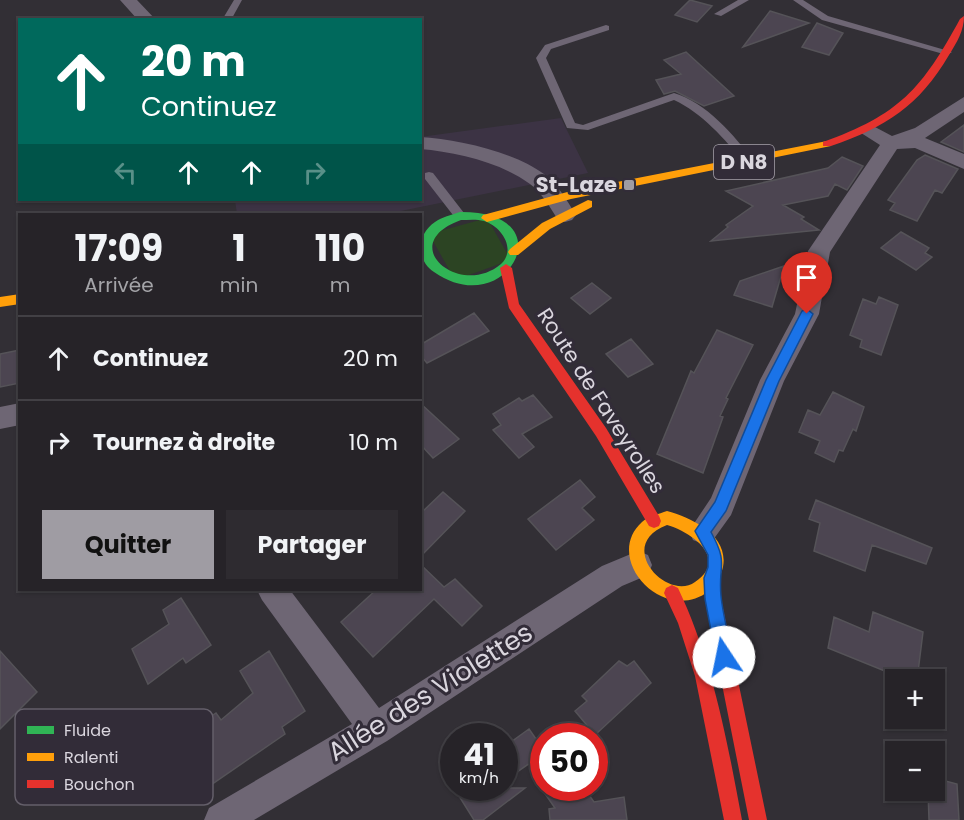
<!DOCTYPE html>
<html lang="fr">
<meta charset="utf-8">
<style>
body{margin:0;font-family:Poppins,sans-serif;background:#2e2b30;color:#f1f3f6;height:100vh;display:flex;flex-direction:column;font-size:22px;white-space:nowrap}
*{box-sizing:border-box;margin:0}
p{font-size:20px;color:#a4a4a8}
.icon{flex:none;width:33px;height:33px;fill:none;stroke:currentColor;stroke-width:2;stroke-linecap:round;stroke-linejoin:round}
.map{position:relative;flex:1;overflow:hidden}
.panel{position:absolute;left:18px;top:213px;width:404px;height:378px;display:flex;flex-direction:column;background:#262328;border-radius:0px;box-shadow:0 2px 4px #0004,0 0 0 2px #424045}
.panel>*{flex:none}
.top-card{position:absolute;left:18px;top:18px;width:404px;height:183px;border-radius:0px;box-shadow:0 2px 4px #0004,0 0 0 2px #424045;background:#00695c;color:#fff;overflow:hidden}
.fabs{position:absolute;left:885px;top:669px;display:grid;gap:12px}
.fabs a{display:grid;place-items:center;width:60px;height:60px;border-radius:0px;background:#262328;box-shadow:0 2px 4px #0004,0 0 0 2px #424045;font-size:30px}
.speed{position:absolute;left:440px;top:723px;display:flex;gap:12px;font-size:30px;font-weight:700;text-align:center}
.speed>*{display:grid;place-content:center;width:78px;height:78px;border-radius:50%;background:#262328;box-shadow:0 2px 4px #0004,0 0 0 2px #424045;line-height:1}
.speed small{font-size:15px;font-weight:400}
.speed .limit{border:9px solid #d22;background:#fff;color:#111}
.pin{position:absolute;display:grid;place-items:center;width:51px;height:51px;color:#fff;margin:-62px -26px;border-radius:50% 50% 50% 0;rotate:-45deg;box-shadow:0 0 6px #0007}
.pin .icon{rotate:45deg}
.me{position:absolute;width:66px;margin:-33px;rotate:349deg;stroke-linejoin:round;filter:drop-shadow(0 0 4px #0008)}
.turn{display:flex;align-items:center;gap:21px;height:126px;padding:0 24px;font-size:27px}
.turn .icon{width:78px;height:78px;stroke-width:2.5}
.turn b{display:block;font-size:42px;line-height:51px}
.lanes{display:flex;align-items:center;height:57px;padding:0 24px;background:#0003;justify-content:center;gap:30px;direction:ltr}
.lanes .off{opacity:.35}
.eta{display:flex;justify-content:space-evenly;align-items:center;height:102px;text-align:center}
.eta b{font-size:36px;font-weight:700;line-height:42px}
.primary-button{display:flex;gap:12px;margin-top:auto;padding:12px 24px}
.primary-button a{flex:1;height:69px;border-radius:0px;background:#9f9ca3;color:#111;font-size:24px;font-weight:700;line-height:69px;text-align:center}
.primary-button a+a{background:#2e2b30;color:#f1f3f6}
ul{padding:0;list-style:none}
li{display:flex;align-items:center;gap:18px;height:84px;padding:0 24px;border-top:2px solid #424045}
li div{flex:1}
li b{display:block;font-size:22px}
li em{font-style:normal}
.map>svg:first-child{display:block}
.built{fill:#3c3344}
.green{fill:#2c4423}
.building{fill:#4c4551;stroke:#555358;stroke-width:1.5}
.lines{fill:none;stroke-linecap:round;stroke-linejoin:round}
.lane{fill:#6e6674;fill-rule:evenodd}
.street{fill:#6e6674;fill-rule:evenodd}
.fast{fill:#30b455;fill-rule:evenodd}
.slow{fill:#ff9f0a;fill-rule:evenodd}
.jam{fill:#e5322d;fill-rule:evenodd}
.route{fill:#1a73e8;stroke:#114b97;stroke-width:1.5}
.poi-dot{fill:#9f9ca3;stroke:#322c38;stroke-width:2}
.labels{text-anchor:middle;stroke-width:6;stroke-linejoin:round;paint-order:stroke}
.shield{fill:#322c38;stroke:#a8a3ac;stroke-width:1.5}
.shield-label{font-size:20px;font-weight:bold;fill:#dad6de}
.poi-label{font-size:21px;font-weight:bold;fill:#dad6de;stroke:#322c38;text-anchor:end}
.street-label{font-size:21px;fill:#dad6de;stroke:#322c38}
.near-street-label{font-size:26px;fill:#dad6de;stroke:#322c38}
.key{fill:#322c38;stroke:#645f6a;stroke-width:1.5}
.key-label{font-size:16px;fill:#dad6de}
</style>
<div class="map">
<svg width="964" height="820" viewBox="0 0 964 820">
<rect width="100%" height="100%" fill="#322f35"/>
<!-- built -->
<path class="built" d="M561 118 588 173 386 214H237L235 200H420V137Z"/>
<!-- green -->
<path class="green" d="M487 218 511 260 455 280 429 234Z"/>
<!-- building -->
<path class="building" d="M690 0 712 6 697 22 675 15Z
M770 11 809 23 743 47Z
M817 23 843 33 829 55 802 47Z
M686 52 734 96 704 106 675 91 664 94 656 80 681 74 664 60Z
M964 125V152L941 142Z
M925 155 958 169 942 193 935 190 917 221 890 210 895 203 888 200 917 160Z
M842 157 863 166 847 190 835 184 828 196 783 205 804 217 801 219 819 230 711 241 728 227 726 225 753 206 726 191 828 168Z
M901 232 929 248 925 253 932 257 916 270 881 248Z
M784 266 772 307 734 295 740 281Z
M592 283 611 298 590 314 571 298Z
M879 297 898 305 881 355 860 347 862 340 850 335 863 299 876 304Z
M474 313 489 331 427 363 420 355V345Z
M717 330 753 345 726 398 728 399 720 416 723 417 703 473 657 454 691 371 694 373Z
M631 339 653 364 628 377 606 354Z
M20 350V383L0 387V354Z
M833 392 864 407 856 431 853 429 843 451 839 450 834 462 815 453 820 441 799 432 808 410 820 415Z
M533 395 552 417 522 434 534 447 519 458 493 430 501 425 493 414 519 398 522 401Z
M420 403 459 439 433 458 420 444Z
M580 480 595 497 582 508 594 520 556 550 528 519Z
M443 492 465 511 420 557V514Z
M816 500 932 548 926 564 872 545 865 571 814 551 820 523 809 519Z
M420 564 444 587 455 579 482 606 462 626 434 599 373 657 341 622 376 590H420Z
M181 598 211 645 186 663 183 658 148 684 132 649 169 624 163 610Z
M873 612 923 632 917 680H907L828 648 834 617 869 632Z
M0 651 37 692 0 729Z
M269 651 305 711 282 727 285 734 202 791 179 739 216 713 221 720 253 693 240 671Z
M619 661 627 666 634 661 651 683 595 735 575 711 587 701 582 696Z
M529 729 543 749V754L504 781V747Z
M934 778 957 784 959 820H929L928 790H934Z
M454 788H525L483 820H474Z
M541 788H584L594 802 624 797 627 820H550L549 809 555 808Z"/>
<g class="lines">
<!-- lane -->
<path class="lane" d="M234 0H242L231 20H222Z
M738 0H749L721 16 714 14Z
M793 0H803L828 16 952 52 947 55 822 20Z
M606 25 609 26V30L551 49 546 58 575 123 583 125 674 93C705 102 735 135 753 161L752 163H744C725 139 702 113 674 100L588 130 567 128 536 58 545 45Z
M429 172 433 173 464 213V219H456L425 179V173Z"/>
<!-- street -->
<path class="street" d="M120 0H137L156 20H138Z
M964 97V112L925 138 964 154V169L915 148 897 149 830 252 819 314 784 381 731 515 713 540 703 544 693 540 689 531 711 498 760 380 795 314 808 251 880 145 858 131 861 127H875L892 136 915 128Z
M420 137C457 139 515 152 544 174 558 184 567 201 576 215L572 220 565 222 558 220C550 207 542 193 530 184 500 162 456 152 420 149Z
M20 403V425L0 429V407Z
M638 551 648 555 652 565 648 575 622 586 387 741 254 820H204L209 808 352 724 262 600 257 590H290L379 708 602 566Z"/>
<!-- fast -->
<path class="fast" d="M460 212C568 211 506 323 434 272 416 260 416 235 435 222 442 217 451 215 460 212ZM461 220C468 220 477 219 484 221 501 226 517 249 501 264 460 299 394 244 461 220Z"/>
<!-- slow -->
<path class="slow" d="M827 141 831 142V146L571 199 487 222 481 218 483 215 571 191Z
M588 200 592 201V207L550 229 518 255H510L508 252 510 249 542 223Z
M20 294V304L0 307V297Z
M667 511C692 518 729 535 723 567 721 576 716 585 709 591 663 626 602 558 642 522 648 516 659 514 667 511ZM667 525C692 532 729 559 695 582 667 602 614 545 667 525Z"/>
<!-- jam -->
<path class="jam" d="M964 16C964 31 957 42 949 55 919 106 886 127 831 146H823V142C899 115 922 89 960 19Z
M506 264 512 268 519 304 606 428 659 516 661 521 659 526 654 528 649 526 596 436 509 308 500 268Z
M712 570 717 573 721 599 767 820H749L705 599 704 578 707 573Z
M672 585 678 588C713 662 727 740 742 820H724L695 676 678 623 664 593 666 588Z"/>
</g>
<!-- route -->
<path class="route" d="M807 309 813 314 779 381 726 511 711 532C729 565 718 564 721 596 723 616 729 637 733 657L730 663 724 666 718 663 716 657 705 599 704 578 708 567V555L695 531 715 502 766 380 802 311Z"/>
<!-- markers -->
<rect class="poi-dot" x="623" y="179" width="12" height="12" rx="3"/>
<g class="labels">
<!-- shield labels -->
<rect class="shield" x="714" y="145" width="60" height="34" rx="4.5"/>
<g class="shield-label">
<text x="744" y="169">D N8</text>
</g>
<!-- poi labels -->
<g class="poi-label">
<text x="617" y="192">St-Laze</text>
</g>
<!-- street labels -->
<g class="street-label">
<text transform="translate(601 401) rotate(57)" y="7">Route de Faveyrolles</text>
</g>
<!-- near-street labels -->
<g class="near-street-label">
<text transform="translate(430 692) rotate(-32)" y="9">Allée des Violettes</text>
</g>
</g>
<!-- legend -->
<rect x="15" y="709" width="198" height="96" rx="9" class="key"/>
<rect x="27" y="726" width="27" height="8" fill="#30b455"/>
<rect x="27" y="753" width="27" height="8" fill="#ff9f0a"/>
<rect x="27" y="780" width="27" height="8" fill="#e5322d"/>
<g class="key-label">
<text x="64" y="736">Fluide</text>
<text x="64" y="763">Ralenti</text>
<text x="64" y="790">Bouchon</text>
</g>
</svg>
<div class="fabs">
<a>+</a>
<a>−</a>
</div>
<div class="speed"><div>41<small>km/h</small></div><div class="limit">50</div></div>
<div class="pin" style="left:807px;top:314px;background:#d93025"><svg class="icon" aria-label="arrive" viewBox="0 0 24 24"><path d="M6 21V4h12l-3 4 3 4H6"/></svg></div>
<svg class="me" style="left:724px;top:657px" viewBox="-20 -20 40 40"><circle r="19" fill="#fff"/><path d="M0-13L10 11 0 6-10 11z" fill="#1a73e8"/></svg>
<div class="top-card">
<div class="turn"><svg class="icon" aria-label="ahead" viewBox="0 0 24 24"><path d="M12 20V5M6 11l6-6 6 6"/></svg><div><b>20 m</b>Continuez</div></div>
<div class="lanes"><svg class="icon off" aria-label="left" viewBox="0 0 24 24"><path d="M17 20v-9H6M10 6l-5 5 5 5"/></svg><svg class="icon" aria-label="ahead" viewBox="0 0 24 24"><path d="M12 20V5M6 11l6-6 6 6"/></svg><svg class="icon" aria-label="ahead" viewBox="0 0 24 24"><path d="M12 20V5M6 11l6-6 6 6"/></svg><svg class="icon off" aria-label="right" viewBox="0 0 24 24"><path d="M7 20v-9h11M14 6l5 5-5 5"/></svg></div>
</div>
<section class="panel">
<div class="eta">
<div><b>17:09</b><p>Arrivée</p></div>
<div><b>1</b><p>min</p></div>
<div><b>110</b><p>m</p></div>
</div>
<ul>
<li><svg class="icon" aria-label="ahead" viewBox="0 0 24 24"><path d="M12 20V5M6 11l6-6 6 6"/></svg><div><b>Continuez</b></div><em>20 m</em></li>
<li><svg class="icon" aria-label="right" viewBox="0 0 24 24"><path d="M7 20v-9h11M14 6l5 5-5 5"/></svg><div><b>Tournez à droite</b></div><em>10 m</em></li>
</ul>
<div class="primary-button"><a>Quitter</a><a>Partager</a></div>
</section>
</div>
